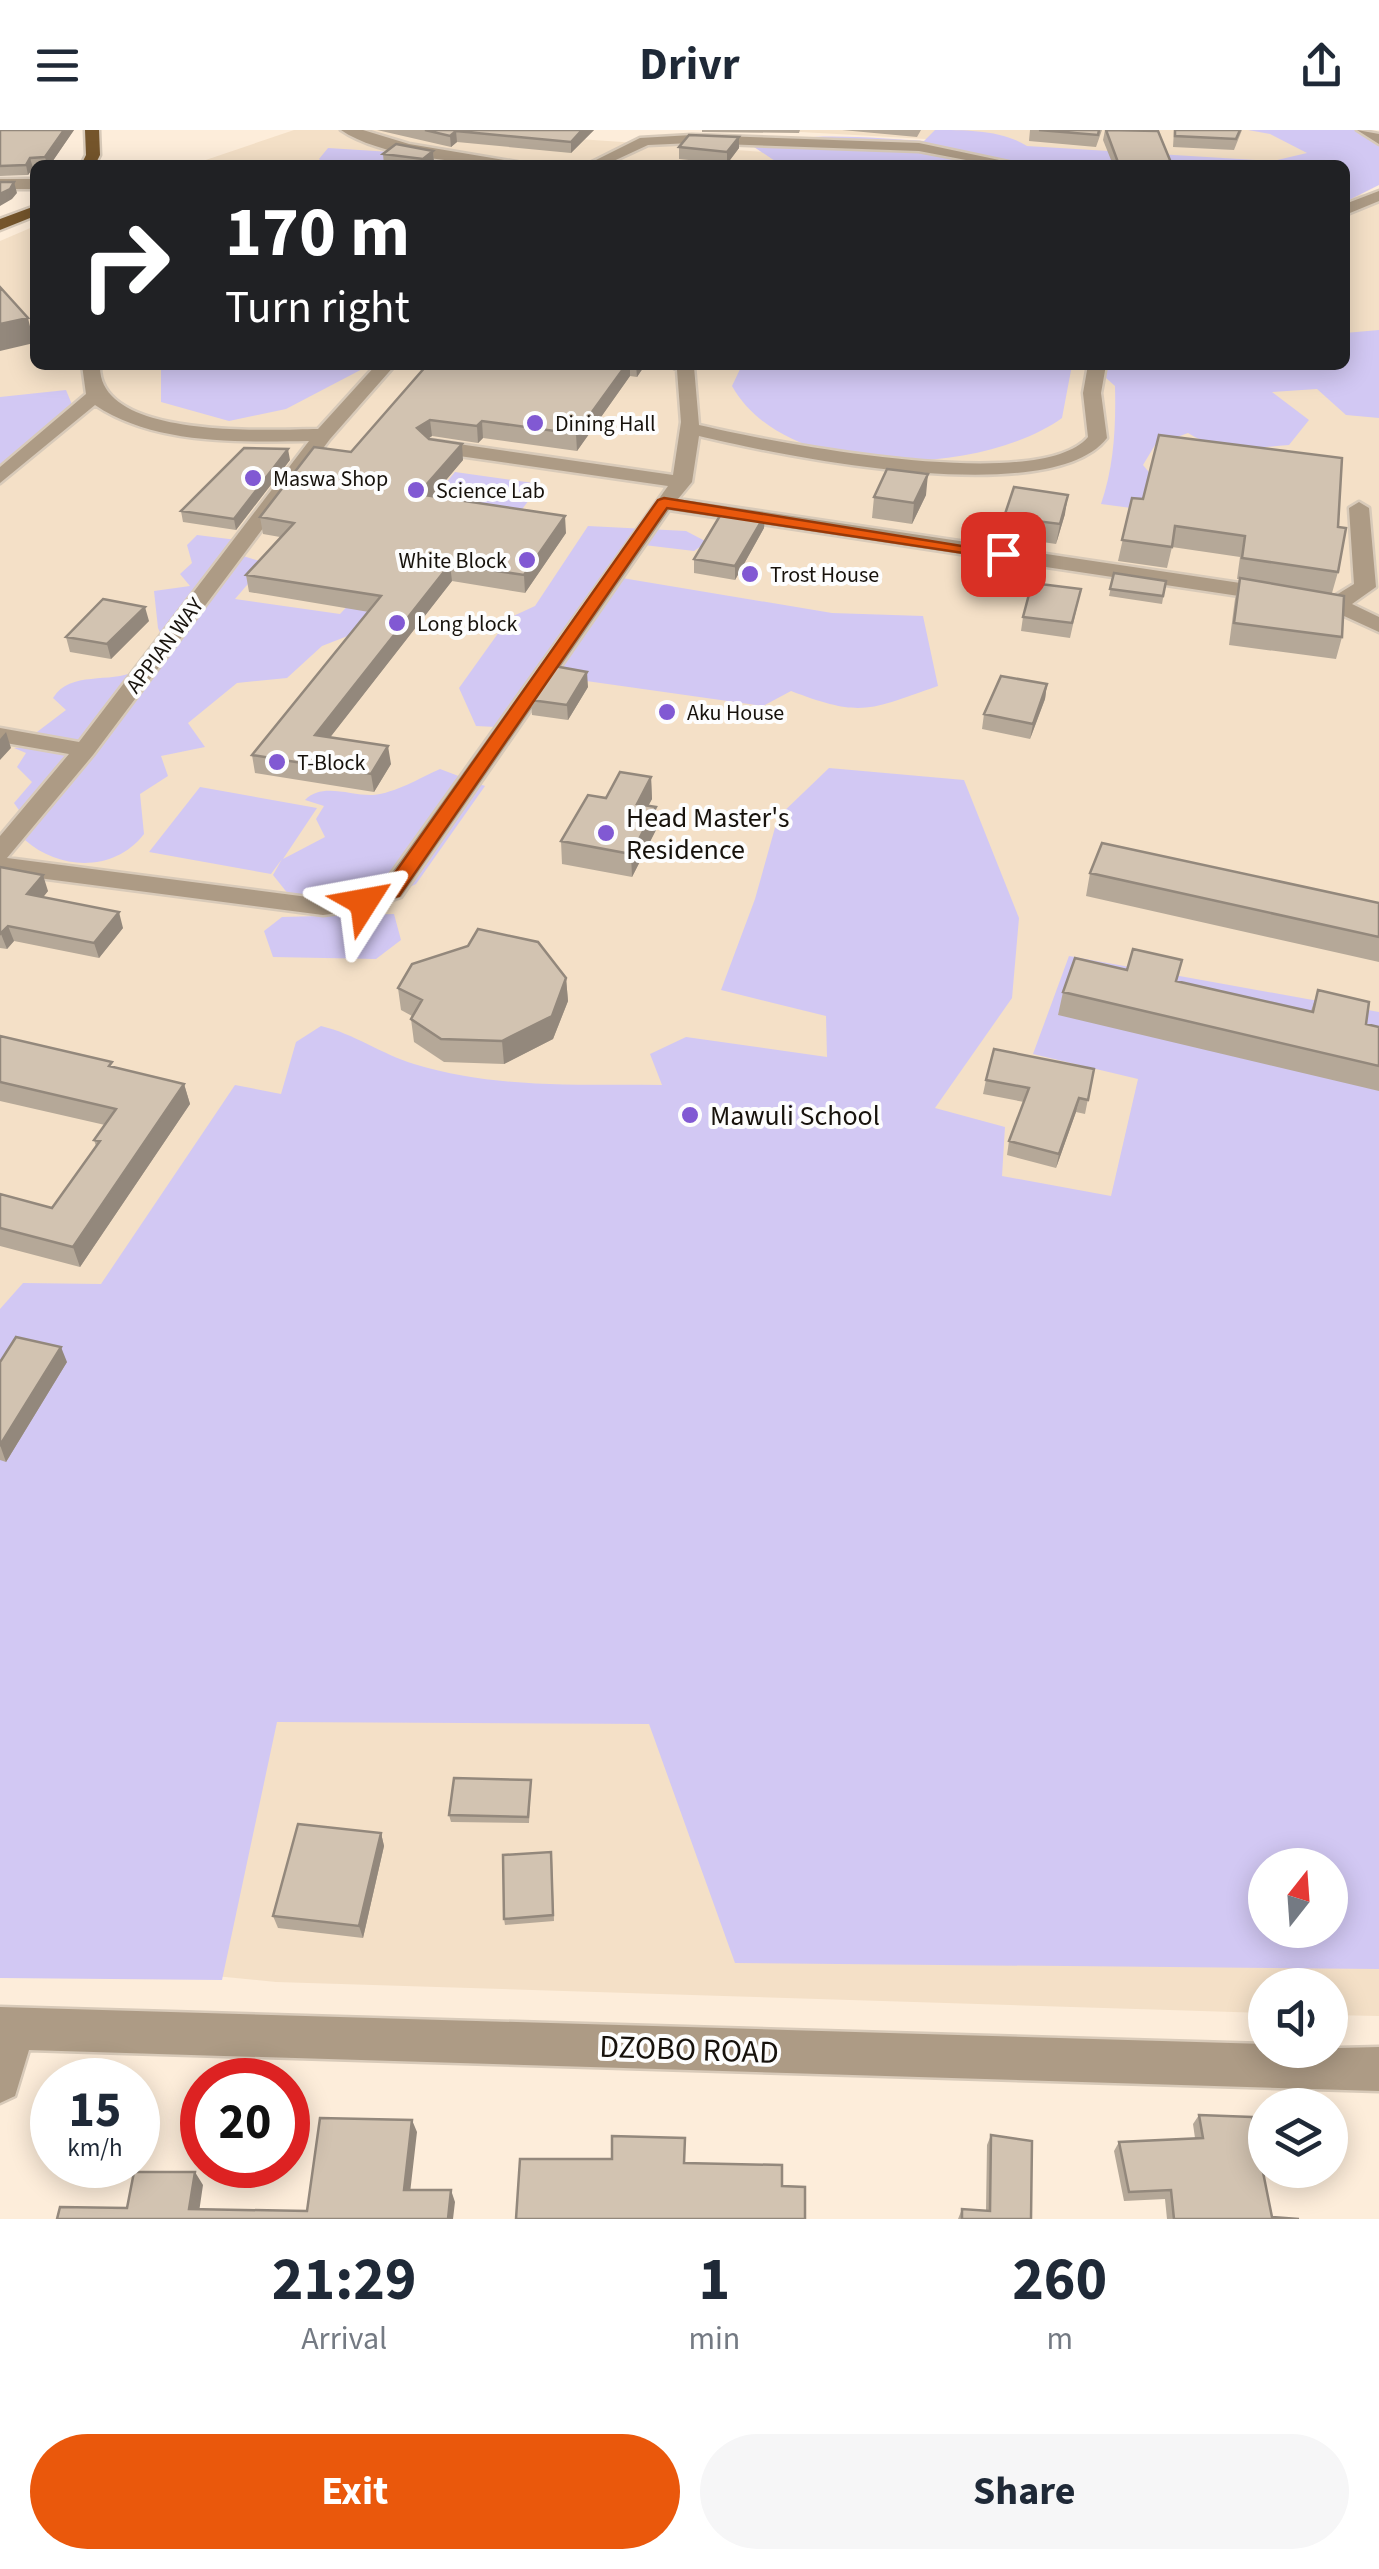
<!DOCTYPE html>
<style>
body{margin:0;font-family:"Source Sans 3",sans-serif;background:#f6f6f7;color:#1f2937;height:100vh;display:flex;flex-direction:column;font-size:38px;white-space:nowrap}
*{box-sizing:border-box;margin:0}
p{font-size:32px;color:#747a83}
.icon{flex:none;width:55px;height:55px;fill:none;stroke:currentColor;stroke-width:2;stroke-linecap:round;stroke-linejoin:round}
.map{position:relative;height:2089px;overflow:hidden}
.sheet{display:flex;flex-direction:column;background:#fff;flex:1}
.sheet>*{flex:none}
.guide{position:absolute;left:30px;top:30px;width:1320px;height:210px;border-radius:15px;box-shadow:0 5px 25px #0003;background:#202124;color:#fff;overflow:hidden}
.needle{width:65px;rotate:17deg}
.buttons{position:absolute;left:1248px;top:1718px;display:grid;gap:20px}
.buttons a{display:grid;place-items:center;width:100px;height:100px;border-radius:50%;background:#fff;box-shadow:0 5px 25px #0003;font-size:50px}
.speed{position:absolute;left:30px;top:1928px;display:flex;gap:20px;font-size:50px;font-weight:700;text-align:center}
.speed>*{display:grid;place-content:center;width:130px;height:130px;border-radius:50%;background:#fff;box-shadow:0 5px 25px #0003;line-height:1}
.speed small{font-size:25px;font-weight:400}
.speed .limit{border:15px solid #d22;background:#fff;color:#111}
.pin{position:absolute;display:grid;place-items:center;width:85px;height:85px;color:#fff;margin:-42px;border-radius:20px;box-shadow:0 5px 15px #0006}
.me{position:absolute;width:110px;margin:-55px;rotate:56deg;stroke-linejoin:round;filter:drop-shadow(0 0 8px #0008)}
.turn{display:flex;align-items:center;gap:35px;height:210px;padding:0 30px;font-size:45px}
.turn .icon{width:130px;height:130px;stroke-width:2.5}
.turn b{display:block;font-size:70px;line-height:85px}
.eta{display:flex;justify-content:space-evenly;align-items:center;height:170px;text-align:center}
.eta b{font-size:60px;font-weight:700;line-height:70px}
.button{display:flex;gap:20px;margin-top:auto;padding:20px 30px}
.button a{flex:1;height:115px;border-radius:60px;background:#ea580c;color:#fff;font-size:40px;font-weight:700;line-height:115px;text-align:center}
.button a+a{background:#f6f6f7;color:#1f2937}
header{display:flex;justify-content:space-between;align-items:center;height:130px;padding:0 30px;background:#fff;font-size:45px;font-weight:700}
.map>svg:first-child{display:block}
.built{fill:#f4e0c7;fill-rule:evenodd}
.green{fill:#d2c8f3;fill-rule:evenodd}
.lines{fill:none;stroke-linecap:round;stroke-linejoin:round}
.minor-casing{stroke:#d8cab9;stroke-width:5}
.major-casing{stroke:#d8cab9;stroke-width:5}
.minor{fill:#ad9b85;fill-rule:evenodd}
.major{fill:#75552b;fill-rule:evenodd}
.wall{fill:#b5a898}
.shaded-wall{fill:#93887c}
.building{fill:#d2c3b1;stroke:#93887c;stroke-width:2.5}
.route{fill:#ea580c;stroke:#983908;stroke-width:2.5}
.poi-dot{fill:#8159d3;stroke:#fdfdfd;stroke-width:4}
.labels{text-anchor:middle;stroke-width:8;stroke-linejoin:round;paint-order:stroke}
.far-poi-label{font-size:22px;fill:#17120c;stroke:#fdfdfd;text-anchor:start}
.far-street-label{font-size:22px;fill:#17120c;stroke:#fdfdfd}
.poi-label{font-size:28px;fill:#17120c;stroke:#fdfdfd;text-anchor:start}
.near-street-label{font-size:32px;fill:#17120c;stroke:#fdfdfd}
</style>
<header><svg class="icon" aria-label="menu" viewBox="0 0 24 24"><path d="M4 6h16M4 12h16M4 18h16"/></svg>Drivr<svg class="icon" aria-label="share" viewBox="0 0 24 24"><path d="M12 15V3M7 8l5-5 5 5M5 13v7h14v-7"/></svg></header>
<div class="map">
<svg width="1379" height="2089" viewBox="0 0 1379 2089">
<rect width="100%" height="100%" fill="#fdedda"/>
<!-- built -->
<path class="built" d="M294 0H453L946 35H191Z
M765 0H1342L1333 16 1291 35 1016 20 961 11Z
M1345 63 1379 66V1886L1330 1885V1855H1265V1883L276 1852 0 1825V111L35 96V235H1345ZM1265 1735H1330V1800H1265Z"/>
<!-- green -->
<path class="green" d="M935 0C966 0 1002 0 1027 16L1273 31 1307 23 1270 4 1248 0H1356L1379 15V55L1345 72V35H781L754 17C795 0 878 8 924 11Z
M328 18 391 22 389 31 325 35 319 29Z
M1379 200V288L1346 285 1317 259 1272 262 1309 290 1289 315C1253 318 1219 323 1188 303L1155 315 1143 335 1176 375 1154 381 1101 374C1114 336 1116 297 1115 256L1106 248 1107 235 1162 239 1177 235H1345V203Z
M161 235H370L286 279 229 291 161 272Z
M742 235H1072L1062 288C981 346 787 354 732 256Z
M66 260 73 277 0 335V267Z
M455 342 541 354 514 390 427 376Z
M588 396 686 401 707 412 694 421 644 415 622 448 832 483 923 486 938 556C869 580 862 588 791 561L763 576 551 546 517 598 476 596 459 558 509 488 535 476Z
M197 405 237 410 240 425 266 433 235 469 340 484 357 466 381 470 363 500 322 516 287 548 237 553 188 593 205 617 161 626 168 646 140 664 144 704C115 742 60 741 25 710L32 699 14 673 32 652 17 637 26 623 14 618 34 616 33 605 66 580 53 568C70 540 111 554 135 541 146 536 156 524 166 516L158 498 154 461 190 456 180 444 192 433 187 415Z
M829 638 964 650 1019 788 1012 868 935 978 1005 997 1002 1046 1111 1066 1138 949 1033 924 1069 826 1379 882V1839L735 1833 649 1594 277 1592 222 1850 0 1848V1179L23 1153 101 1154 235 955 281 964 296 912 321 896C355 904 381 924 414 934 497 959 576 954 662 955L650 924 686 907 827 927 826 886 721 860 755 769 778 687ZM1265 1735H1330V1800H1265Z
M440 639 485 656 416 754 376 773 319 780 289 765 273 745 282 729 271 744 149 722 200 657 317 678 283 729 325 707 316 689 324 676 305 670C322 652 351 666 373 665 395 663 420 648 440 639Z
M394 784 401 810 376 829 273 827 264 801 282 787Z"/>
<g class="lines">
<!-- minor casing -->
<g class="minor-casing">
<path id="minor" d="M341 0H363L409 14 534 35C482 35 384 30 341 0Z
M1357 0 1379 4V14Z
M692 5 919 13 1023 35H992L919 21 692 13 648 15 605 35H586L640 8Z
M0 49H35V59H0Z
M1379 61V71L1345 85V74Z
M82 235H100C97 309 265 300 318 299L376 235H395L330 309 93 625 7 728 323 769 360 764 383 755 668 356 431 322 422 316 431 310 673 345 681 292 677 240 669 235 694 237 699 295C771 312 1039 365 1088 307L1083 263 1088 235H1106L1101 263 1107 308C1051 381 782 326 699 306L692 352 678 369 1333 467 1354 454 1349 378 1359 372 1369 378 1376 457 1352 474 1379 487V502L1331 480 669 380 401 767 364 780 323 785 0 743V706L69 624 0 612V598L79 612 309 311C240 312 154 315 95 275L0 353V337L86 264Z
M0 1877 1265 1914V1920L1379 1917V1961L29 1920 15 1966 0 1973Z"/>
</g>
<!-- major casing -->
<g class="major-casing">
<path id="major" d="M85 0H99L100 25 95 35H81L86 25Z
M35 76V86L0 100V89Z"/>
</g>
<!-- minor -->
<use href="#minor" class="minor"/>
<!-- major -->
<use href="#major" class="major"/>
</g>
<!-- wall -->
<path class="wall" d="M0 0H74L50 35H35V38H33L28 45 0 46Z
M377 0H594L571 23 457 12 451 17Z
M702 0H800L799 3 702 2Z
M842 0H921L917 7Z
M1030 0H1102L1096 17 1029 11Z
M1105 0H1137L1172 35H1113L1103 10Z
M1174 0H1242L1234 20 1173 17Z
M679 17 739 18 727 34 679 29Z
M433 21 434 33 431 35H384L383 24Z
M427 235H645L637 247 630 246 577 321 483 308 478 313 432 306 428 309 463 330 432 366 566 403 525 463 452 451 330 607 391 634 374 662 255 643 252 625 369 482 249 462 246 445 280 407 263 404 260 387 351 322Z
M290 330 236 400 183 392 181 381Z
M926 365 912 394 872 388 874 367Z
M1132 368 1338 397V442L1332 463 1342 507 1336 529 1229 515 1235 469 1240 449H1237L1240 427 1172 417 1167 438 1118 431Z
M1065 384 1056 414 1002 406 1004 387Z
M765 385 764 398 735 450 694 443V429Z
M1114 443 1166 451 1162 474 1109 466Z
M1081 459 1070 508 1021 501 1023 487Z
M149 491 111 529 70 522 66 507Z
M1047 554 1045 569 1030 609 982 599 984 584Z
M588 557 568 590 532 585 531 570Z
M651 647 652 669 648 676 656 700 632 747 562 734 561 711 606 668Z
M0 737 48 761 43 767 123 798 99 828 14 811 7 819 0 818Z
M1090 743 1379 773V832L1086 766Z
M566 848 568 871 553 909 504 934 444 932 414 912 411 889 412 886 401 880 398 858Z
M1176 851 1311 881 1318 860 1366 894 1379 897V961L1058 885 1063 862Z
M0 906 114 938 184 954 190 974 80 1137 0 1116V1064L52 1078 96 1016 94 1010 105 995 0 971Z
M1094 939 1085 984 1076 982 1056 1038 1007 1025 1009 1011 1024 972 983 964 986 950Z
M0 1232H67L6 1332 0 1330Z
M531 1650 529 1693 451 1692 449 1685Z
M381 1703 384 1716 363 1808 278 1798 273 1786Z
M552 1728 554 1791 505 1795 504 1789Z
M1199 1985 1272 2087 1299 2089H1167L1165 2069 1124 2071 1114 2021 1119 2012 1195 2008 1193 1994Z
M991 2005 1031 2089H958L962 2079 986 2081 987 2015Z"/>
<!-- shaded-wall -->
<path class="shaded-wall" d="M64 0H74L50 35H47L45 27Z
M582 0H594L571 23V12Z
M456 1 457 12 451 17 450 6Z
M739 7V18L727 34V22Z
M433 21 434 33 431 35H424L423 29Z
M30 28 33 38 28 45 26 35Z
M14 52 17 63 12 69 0 76V64Z
M28 188 34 213 0 221V194Z
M626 235H630V246L577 321 576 304Z
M636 235H645L637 247Z
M430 290 432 306 418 315 417 298Z
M482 291 483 308 478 313 477 296Z
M462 314 463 330 420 381 418 364Z
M288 319 290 330 236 400 234 389Z
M928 344 926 365 912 394 914 373Z
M1068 365 1065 384 1056 414 1060 394Z
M765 385 764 398 735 450V436Z
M565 386 566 403 525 463 524 445Z
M450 434 452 451 318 623 315 605Z
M145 477 149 491 111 529 107 514Z
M587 542 588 557 568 590 567 575Z
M1047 554 1045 569 1030 609 1033 594Z
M6 602 11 618 0 630V609Z
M388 616 391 634 374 662 371 644Z
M651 647 652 669 637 697V674Z
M656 677V700L632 747 631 724Z
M43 745 48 761 33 780 27 764Z
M119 782 123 798 99 828 94 813Z
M8 796 14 811 7 819 1 804Z
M566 848 568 871 553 909 504 934 502 911Z
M184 954 190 974 80 1137 73 1117Z
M1079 968 1076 982 1056 1038 1059 1024Z
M61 1217 67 1232 6 1332 0 1315Z
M381 1703 384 1716 363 1808 359 1796Z
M412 1990 417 2002 409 2072 404 2060Z
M195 2042 203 2055 198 2089 189 2079Z
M451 2060 455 2072 453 2089H448Z"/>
<!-- building -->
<path class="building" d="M0 0H64L45 27 30 28 26 35 0 36Z
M425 0H582L571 12 456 1 450 6Z
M1039 0H1099L1098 5Z
M1106 0 1158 1 1172 35H1119Z
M1175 0H1240L1236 9 1175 6Z
M689 5 739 7 727 22 679 17Z
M396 14 433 21 423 29 383 24Z
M0 52H14L10 59 0 64Z
M0 157 28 188 0 194Z
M427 235H626L576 304 482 291 477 296 430 290 417 298 429 309 462 314 418 364 565 386 524 445 450 434 315 605 388 616 371 644 252 625 381 466 246 445 294 393 260 387 314 317 351 322Z
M1159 305 1342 328 1338 397 1346 398 1338 442 1242 428 1245 406 1175 396 1172 417 1122 410 1132 368 1143 369Z
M244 318 288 319 234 389 181 381Z
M887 339 928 344 914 373 874 367Z
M1014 357 1068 365 1060 394 1004 387Z
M724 379 765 385 735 436 694 429Z
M1114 443 1166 451 1163 466 1110 459Z
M1240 448 1344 466 1342 507 1234 493Z
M1032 453 1081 459 1072 493 1023 487Z
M103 469 145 477 107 514 66 507Z
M554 536 587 542 567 575 531 570Z
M1001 546 1047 554 1033 594 984 584Z
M620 642 651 647 637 674 656 677 631 724 561 711 588 665 606 668Z
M1102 713 1379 773V807L1090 743Z
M0 737 43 745 27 764 119 782 94 813 8 796 0 804Z
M478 799 538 812 566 848 552 886 502 911 441 909 411 889 422 870 398 858 412 834 468 816Z
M1133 819 1182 830 1176 851 1313 882 1318 860 1369 872 1366 894 1379 897V936L1063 862 1075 828 1127 840Z
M0 906 112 932 109 936 184 954 73 1117 0 1098V1064L52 1078 100 1011 94 1010 116 979 0 952Z
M994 919 1094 939 1088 970 1079 968 1059 1024 1009 1011 1029 958 986 950Z
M16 1207 61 1217 0 1315V1232Z
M454 1648 531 1650 528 1687 449 1685Z
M298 1694 381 1703 359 1796 273 1786Z
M551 1722 553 1785 504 1789 503 1725Z
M1199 1985 1252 1987 1272 2087 1299 2089H1174L1171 2060 1129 2062 1119 2012 1203 2008Z
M320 1988 412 1990 404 2060H451L448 2089H57L60 2077 127 2078 134 2042H195L189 2079 307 2081Z
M991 2005 1032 2011 1031 2089H962V2079L990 2081Z
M612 2006 685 2008 684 2033 782 2035V2056L805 2057V2089H516L520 2029H612Z"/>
<!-- route -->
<path class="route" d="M664 368 1011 424 1003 429 667 378 399 766 358 776V767L385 757 658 370Z"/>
<!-- markers -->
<g class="poi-dot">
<circle cx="535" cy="293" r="10"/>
<circle cx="253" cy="348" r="10"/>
<circle cx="416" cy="360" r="10"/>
<circle cx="527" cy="430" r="10"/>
<circle cx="750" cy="444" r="10"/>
<circle cx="397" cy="493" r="10"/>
<circle cx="667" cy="582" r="10"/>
<circle cx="277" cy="632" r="10"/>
<circle cx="606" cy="703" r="10"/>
<circle cx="690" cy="985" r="10"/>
</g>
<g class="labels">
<!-- far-poi labels -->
<g class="far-poi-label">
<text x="555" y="301">Dining Hall</text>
<text x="273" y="356">Maswa Shop</text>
<text x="436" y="368">Science Lab</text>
<text x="507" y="438" text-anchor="end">White Block</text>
<text x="770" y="452">Trost House</text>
<text x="417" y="501">Long block</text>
<text x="687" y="590">Aku House</text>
<text x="297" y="640">T-Block</text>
</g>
<!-- far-street labels -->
<g class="far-street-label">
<text transform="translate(164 515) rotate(-53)" y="8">APPIAN WAY</text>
</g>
<!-- poi labels -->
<g class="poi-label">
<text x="626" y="697">Head Master's<tspan x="626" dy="32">Residence</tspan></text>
<text x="710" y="995">Mawuli School</text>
</g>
<!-- near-street labels -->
<g class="near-street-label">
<text transform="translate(689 1919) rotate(2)" y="11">DZOBO ROAD</text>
</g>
</g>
</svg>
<div class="buttons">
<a><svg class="needle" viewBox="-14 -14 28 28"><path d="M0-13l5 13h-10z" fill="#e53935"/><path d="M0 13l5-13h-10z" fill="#747a83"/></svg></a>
<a><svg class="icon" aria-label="sound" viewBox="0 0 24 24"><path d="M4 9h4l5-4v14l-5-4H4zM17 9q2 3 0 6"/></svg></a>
<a><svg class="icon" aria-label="layers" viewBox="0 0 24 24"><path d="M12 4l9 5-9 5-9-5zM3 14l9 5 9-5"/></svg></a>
</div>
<div class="speed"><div>15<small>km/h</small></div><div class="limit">20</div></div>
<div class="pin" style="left:1003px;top:424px;background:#d93025"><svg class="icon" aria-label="arrive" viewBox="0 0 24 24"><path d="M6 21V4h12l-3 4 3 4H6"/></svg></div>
<svg class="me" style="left:364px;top:772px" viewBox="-20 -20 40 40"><path d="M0-17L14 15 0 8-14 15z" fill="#ea580c" stroke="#fff" stroke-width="4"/></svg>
<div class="guide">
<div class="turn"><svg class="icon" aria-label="right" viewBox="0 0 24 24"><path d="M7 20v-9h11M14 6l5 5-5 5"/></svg><div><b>170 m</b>Turn right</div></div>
</div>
</div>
<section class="sheet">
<div class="eta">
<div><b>21:29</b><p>Arrival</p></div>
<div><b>1</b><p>min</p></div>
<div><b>260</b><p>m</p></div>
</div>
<div class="button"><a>Exit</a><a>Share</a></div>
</section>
